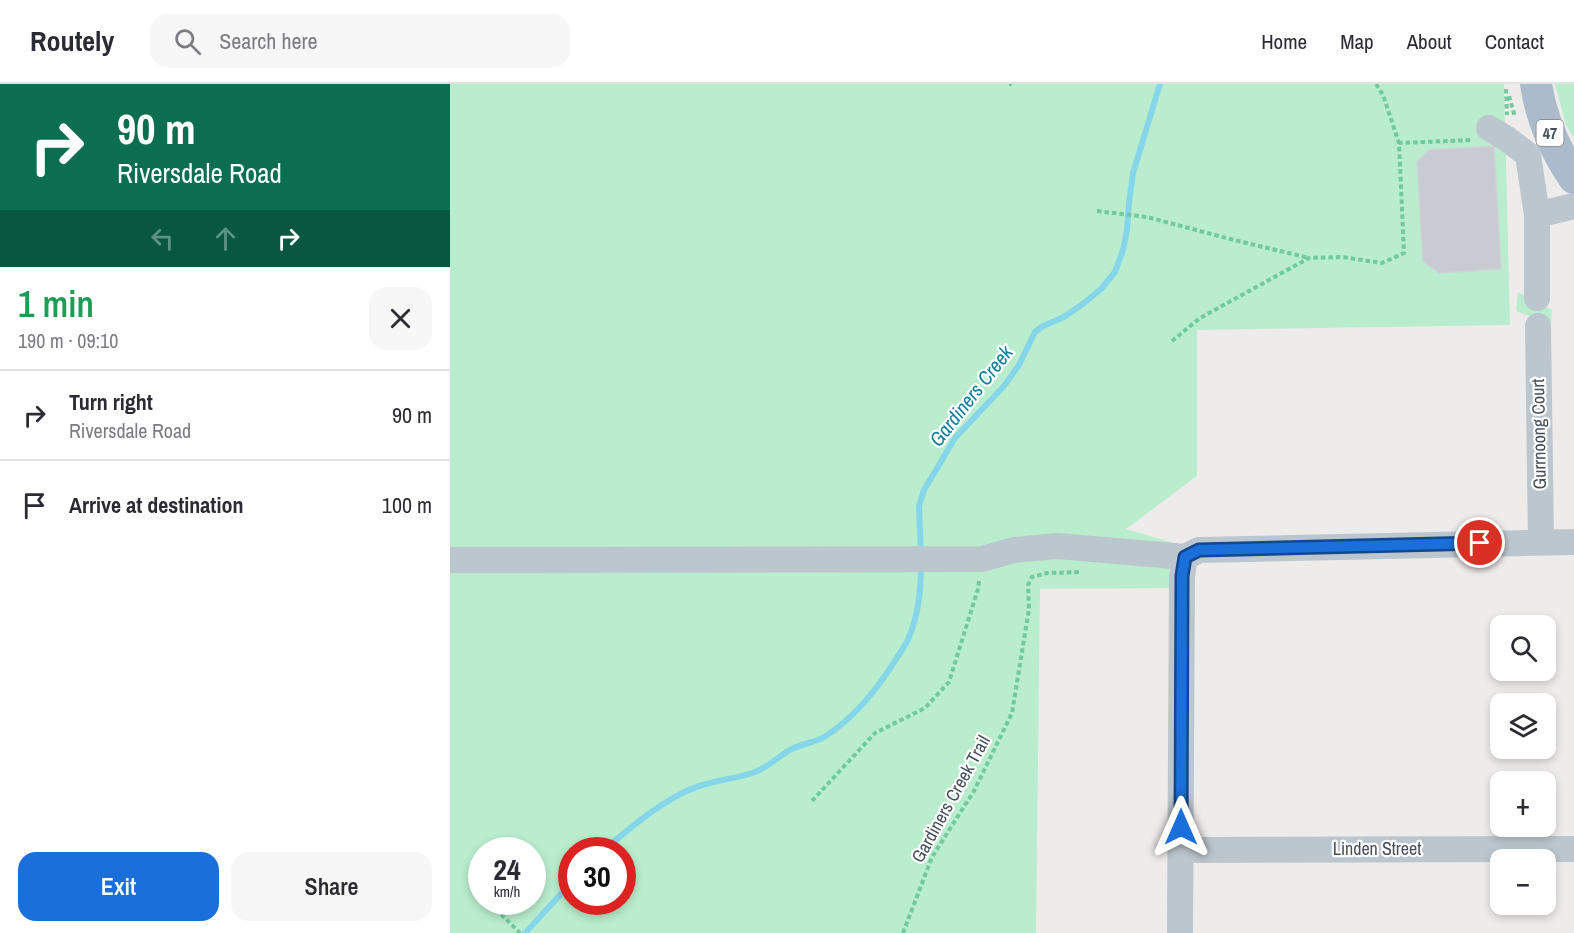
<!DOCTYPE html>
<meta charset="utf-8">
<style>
body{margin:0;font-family:"Archivo Narrow",sans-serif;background:#f7f7f7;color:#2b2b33;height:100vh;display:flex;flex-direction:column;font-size:22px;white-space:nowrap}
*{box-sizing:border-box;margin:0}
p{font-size:20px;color:#7c7c81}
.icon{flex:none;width:33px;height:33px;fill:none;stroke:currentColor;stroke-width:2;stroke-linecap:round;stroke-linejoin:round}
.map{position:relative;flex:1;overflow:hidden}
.details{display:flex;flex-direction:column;background:#fff;width:450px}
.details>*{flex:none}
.hud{background:#0b6e4f;color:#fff;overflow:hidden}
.tools{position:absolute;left:1040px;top:531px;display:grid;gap:12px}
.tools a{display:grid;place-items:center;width:66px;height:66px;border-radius:12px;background:#fff;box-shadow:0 3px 9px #0003;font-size:30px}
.speed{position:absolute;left:18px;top:753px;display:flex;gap:12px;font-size:30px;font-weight:700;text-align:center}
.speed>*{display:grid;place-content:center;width:78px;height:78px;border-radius:50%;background:#fff;box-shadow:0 3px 9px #0003;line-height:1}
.speed small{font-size:15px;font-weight:400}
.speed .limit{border:9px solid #d22;background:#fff;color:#111}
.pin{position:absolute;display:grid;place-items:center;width:51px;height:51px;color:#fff;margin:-26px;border:3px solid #fff;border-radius:50%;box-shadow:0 2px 6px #0007}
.me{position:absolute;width:66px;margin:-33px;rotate:0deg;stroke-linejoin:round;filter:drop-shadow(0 0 4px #0008)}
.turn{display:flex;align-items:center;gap:21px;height:126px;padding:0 18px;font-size:27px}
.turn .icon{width:78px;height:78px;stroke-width:2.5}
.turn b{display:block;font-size:42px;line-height:51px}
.lanes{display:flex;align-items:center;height:57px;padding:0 18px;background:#0003;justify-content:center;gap:30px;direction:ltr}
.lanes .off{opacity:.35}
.round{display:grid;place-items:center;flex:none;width:63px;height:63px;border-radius:18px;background:#f7f7f7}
.summary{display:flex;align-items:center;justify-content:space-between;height:102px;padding:0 18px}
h1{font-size:36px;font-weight:600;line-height:45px;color:#1e9e55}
.cta{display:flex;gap:12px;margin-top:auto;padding:12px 18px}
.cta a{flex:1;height:69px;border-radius:18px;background:#1a6fda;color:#fff;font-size:24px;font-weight:600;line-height:69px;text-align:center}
.cta a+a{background:#f7f7f7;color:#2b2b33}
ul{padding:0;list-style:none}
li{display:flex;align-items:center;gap:18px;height:90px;padding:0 18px;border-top:2px solid #e1e1e2}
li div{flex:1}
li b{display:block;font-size:22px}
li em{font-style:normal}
header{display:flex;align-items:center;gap:36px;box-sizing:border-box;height:84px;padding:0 30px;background:#fff;border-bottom:2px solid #e1e1e2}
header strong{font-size:28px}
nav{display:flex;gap:33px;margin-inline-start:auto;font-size:21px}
.search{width:420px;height:54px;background:#f7f7f7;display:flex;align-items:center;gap:15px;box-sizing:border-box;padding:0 21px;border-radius:18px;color:#7c7c81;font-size:22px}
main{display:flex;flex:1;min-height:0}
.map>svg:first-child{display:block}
.green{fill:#b9edcd;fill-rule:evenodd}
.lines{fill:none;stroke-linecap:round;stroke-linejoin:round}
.stream{stroke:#86d6ea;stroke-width:6}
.building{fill:#c8cbd1;stroke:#cfd2d7;stroke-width:1.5}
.path{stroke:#71ca9e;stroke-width:4;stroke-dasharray:4.5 3;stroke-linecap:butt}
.minor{stroke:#bcc6ce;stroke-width:26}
.major{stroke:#abbbcb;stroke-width:32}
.route-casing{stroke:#11488e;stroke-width:15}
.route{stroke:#1a6fda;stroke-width:10}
.labels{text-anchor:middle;stroke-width:4.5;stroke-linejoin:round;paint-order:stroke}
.shield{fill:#fff;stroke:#7c848b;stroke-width:1.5}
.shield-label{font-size:16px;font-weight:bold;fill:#444f59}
.street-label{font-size:18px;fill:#444f59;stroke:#fff}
.water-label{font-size:20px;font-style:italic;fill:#0d7e9c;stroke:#fff}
</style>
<header>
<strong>Routely</strong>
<div class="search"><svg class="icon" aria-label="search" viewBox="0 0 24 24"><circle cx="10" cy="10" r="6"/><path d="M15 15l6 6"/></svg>Search here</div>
<nav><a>Home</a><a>Map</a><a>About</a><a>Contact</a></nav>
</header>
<main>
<section class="details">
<div class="hud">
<div class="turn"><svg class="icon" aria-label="right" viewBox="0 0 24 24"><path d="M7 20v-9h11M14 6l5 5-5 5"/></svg><div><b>90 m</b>Riversdale Road</div></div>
<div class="lanes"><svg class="icon off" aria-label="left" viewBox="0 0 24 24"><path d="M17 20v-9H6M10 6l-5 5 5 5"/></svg><svg class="icon off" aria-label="ahead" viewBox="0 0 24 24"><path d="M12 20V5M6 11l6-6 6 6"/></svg><svg class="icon" aria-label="right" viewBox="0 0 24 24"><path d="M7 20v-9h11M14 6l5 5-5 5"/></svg></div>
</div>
<div class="summary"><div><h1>1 min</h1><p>190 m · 09:10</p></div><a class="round"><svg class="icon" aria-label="close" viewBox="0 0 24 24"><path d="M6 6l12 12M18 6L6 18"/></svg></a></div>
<ul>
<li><svg class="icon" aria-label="right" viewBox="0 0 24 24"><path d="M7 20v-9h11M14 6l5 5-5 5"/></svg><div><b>Turn right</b><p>Riversdale Road</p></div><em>90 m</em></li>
<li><svg class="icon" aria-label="arrive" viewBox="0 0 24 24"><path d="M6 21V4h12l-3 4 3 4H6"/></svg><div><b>Arrive at destination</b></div><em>100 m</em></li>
</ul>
<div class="cta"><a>Exit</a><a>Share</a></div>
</section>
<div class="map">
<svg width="1124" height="849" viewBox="0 0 1124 849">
<rect width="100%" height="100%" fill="#eeebeb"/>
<!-- green -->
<path class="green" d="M0 0H1054L1060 241 747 246V392L676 445 720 458 719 504 590 505 586 849H0ZM32 766H82V818H32ZM122 766H172V818H122Z
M1105 0H1124V54L1116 41Z
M1068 208 1102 226 1101 240 1066 227Z"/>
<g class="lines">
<!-- stream -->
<path class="stream" d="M471 470 469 422 474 406 505 354 554 302 569 281 585 248 593 242 614 233 634 219 651 205 665 188 673 166 677 146 679 119 683 89 710 0
M153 766C180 745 207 720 239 706 260 696 283 696 305 688 318 683 328 673 340 666 350 660 364 659 374 653 405 634 429 603 448 572 452 566 457 559 459 553 469 530 471 505 471 481
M75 849 122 798"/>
</g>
<!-- building -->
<path class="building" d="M1044 62 1051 185 989 189 973 177 967 78 979 66Z"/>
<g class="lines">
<!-- path -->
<path class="path" d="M559 0H562
M926 0 933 11 949 59
M1056 5 1057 31
M1059 12 1065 33
M647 127 697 133 784 156 859 174
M722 257 750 234 859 174 892 173 932 179 954 169 949 59 1023 56
M362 717 425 649 475 624 499 598 528 505 529 497
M46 825 70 849
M453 849 482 773 524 707 562 629 579 525 578 501 582 493 597 489 631 488"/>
<!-- minor -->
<path class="minor" d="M1039 44 1057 55 1078 71
M1078 71 1087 131V214
M1087 131 1124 122
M1088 242 1091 458
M735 473 749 466 1124 458
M0 476 532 475 564 466 608 462 735 473
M731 766 1124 765
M730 849 732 492 735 473"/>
<!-- major -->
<path class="major" d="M1086 0C1091 33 1105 66 1124 94"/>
</g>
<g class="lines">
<!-- route casing -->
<g class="route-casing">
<path id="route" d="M731 743 732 492 735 473 749 466 1030 459"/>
</g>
<!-- route -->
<use href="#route" class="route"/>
</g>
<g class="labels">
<!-- shield labels -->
<rect class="shield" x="1086.5" y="36" width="27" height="26" rx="4.5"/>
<g class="shield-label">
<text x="1100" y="55">47</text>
</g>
<!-- street labels -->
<g class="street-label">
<text transform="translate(1089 350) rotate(-91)" y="6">Gurrnoong Court</text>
<text transform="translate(501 715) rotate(-61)" y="6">Gardiners Creek Trail</text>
<text x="927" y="771">Linden Street</text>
</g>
<!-- water labels -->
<g class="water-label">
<text transform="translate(521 312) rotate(-52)" y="7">Gardiners Creek</text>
</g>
</g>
</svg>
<div class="tools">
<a><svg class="icon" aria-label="search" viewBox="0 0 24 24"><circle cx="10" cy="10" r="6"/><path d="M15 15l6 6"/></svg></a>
<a><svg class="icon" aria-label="layers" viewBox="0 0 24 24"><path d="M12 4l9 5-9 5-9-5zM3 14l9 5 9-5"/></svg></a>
<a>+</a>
<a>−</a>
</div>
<div class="speed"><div>24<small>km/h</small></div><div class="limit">30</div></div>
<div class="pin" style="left:1030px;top:459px;background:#d93025"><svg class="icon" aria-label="arrive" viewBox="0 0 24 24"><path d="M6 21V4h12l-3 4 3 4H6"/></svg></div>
<svg class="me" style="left:731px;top:743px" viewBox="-20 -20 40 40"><path d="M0-17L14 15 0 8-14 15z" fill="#1a6fda" stroke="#fff" stroke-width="4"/></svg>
</div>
</main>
